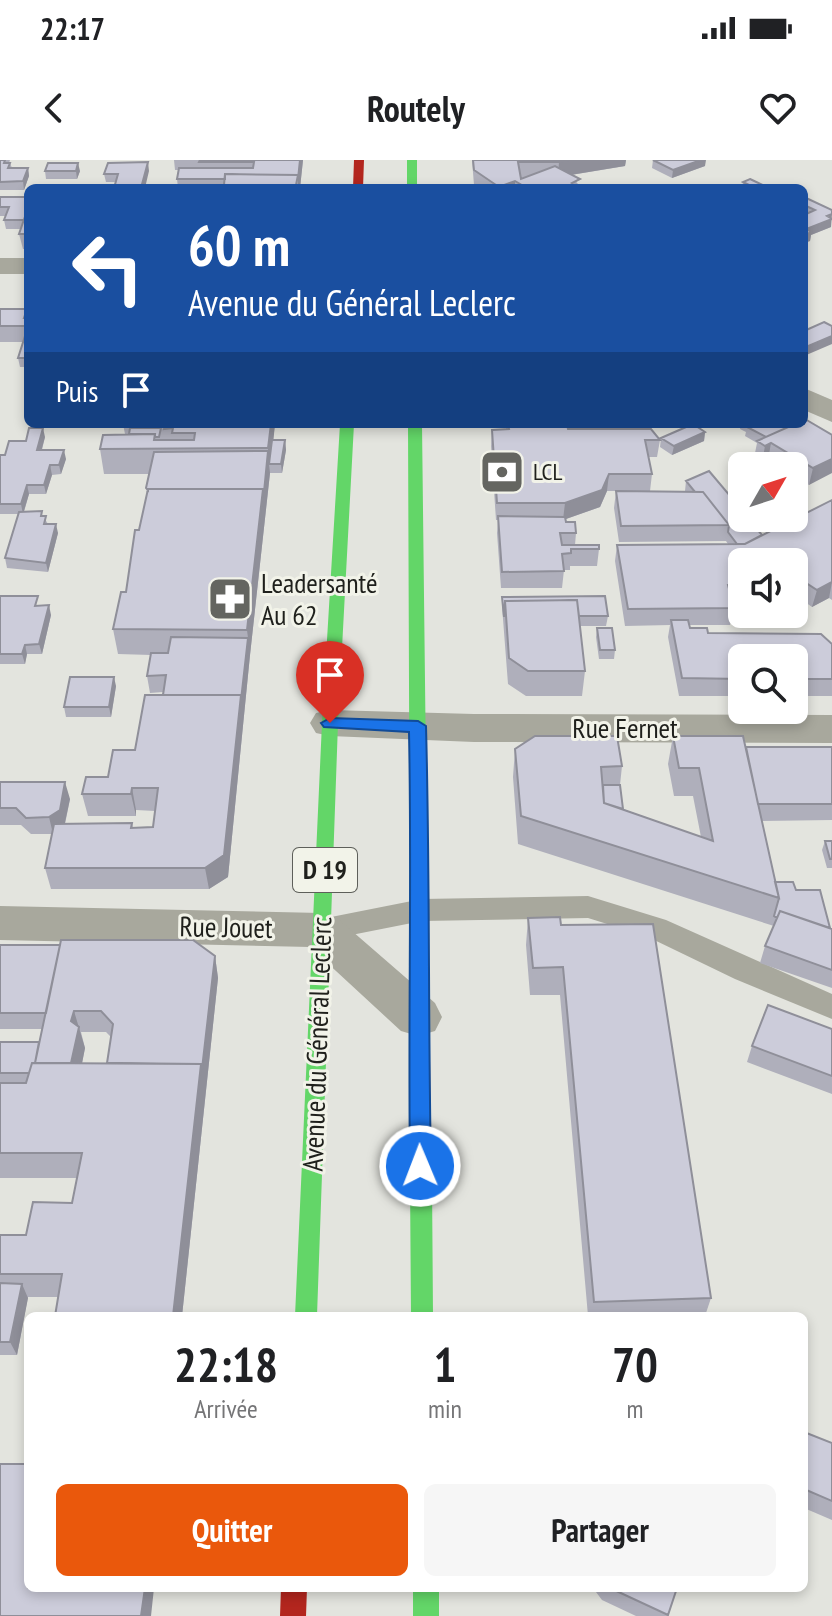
<!DOCTYPE html>
<html lang="fr">
<meta charset="utf-8">
<style>
body{margin:0;font-family:"PT Sans Narrow",sans-serif;background:#f6f6f6;color:#202124;height:100vh;display:flex;flex-direction:column;font-size:30px;white-space:nowrap}
*{box-sizing:border-box;margin:0}
p{font-size:26px;color:#757577}
.icon{flex:none;width:44px;height:44px;fill:none;stroke:currentColor;stroke-width:2;stroke-linecap:round;stroke-linejoin:round}
.map{position:relative;flex:1;overflow:hidden}
.panel{position:absolute;left:24px;top:1152px;width:784px;height:280px;display:flex;flex-direction:column;background:#fff;border-radius:12px;box-shadow:0 4px 12px #0003}
.panel>*{flex:none}
.hud{position:absolute;left:24px;top:24px;width:784px;height:244px;border-radius:12px;box-shadow:0 4px 12px #0003;background:#1a4fa0;color:#fff;overflow:hidden}
.needle{width:52px;rotate:51deg}
.controls{position:absolute;left:728px;top:292px;display:grid;gap:16px}
.controls a{display:grid;place-items:center;width:80px;height:80px;border-radius:12px;background:#fff;box-shadow:0 4px 12px #0003;font-size:40px}
.pin{position:absolute;display:grid;place-items:center;width:68px;height:68px;color:#fff;margin:-82px -34px;border-radius:50% 50% 50% 0;rotate:-45deg;box-shadow:0 0 8px #0007}
.pin .icon{rotate:45deg}
.me{position:absolute;width:88px;margin:-44px;rotate:359deg;stroke-linejoin:round;filter:drop-shadow(0 0 6px #0008)}
.turn{display:flex;align-items:center;gap:28px;height:168px;padding:0 32px;font-size:36px}
.turn .icon{width:104px;height:104px;stroke-width:2.5}
.turn b{display:block;font-size:56px;line-height:68px}
.then{display:flex;align-items:center;height:76px;padding:0 32px;background:#0003;gap:16px;font-size:30px}
.eta{display:flex;justify-content:space-evenly;align-items:center;height:136px;text-align:center}
.eta b{font-size:48px;font-weight:700;line-height:56px}
.primary-button{display:flex;gap:16px;margin-top:auto;padding:16px 32px}
.primary-button a{flex:1;height:92px;border-radius:12px;background:#ea580c;color:#fff;font-size:32px;font-weight:700;line-height:92px;text-align:center}
.primary-button a+a{background:#f6f6f6;color:#202124}
.status{display:flex;justify-content:space-between;align-items:center;height:56px;padding:0 40px;background:#fff;direction:ltr}
.status svg{height:22px;fill:currentColor}
header{display:flex;justify-content:space-between;align-items:center;height:104px;padding:0 32px;background:#fff;font-size:36px;font-weight:700}
.map>svg:first-child{display:block}
.lines{fill:none;stroke-linecap:round;stroke-linejoin:round}
.lane{fill:#a8a89d;fill-rule:evenodd}
.street{fill:#a8a89d;fill-rule:evenodd}
.fast{fill:#63d668;fill-rule:evenodd}
.slow{fill:#ff974d;fill-rule:evenodd}
.jam{fill:#b3261e;fill-rule:evenodd}
.wall{fill:#afafbb;fill-rule:evenodd}
.shaded-wall{fill:#8f8f99}
.building{fill:#ccccda;stroke:#8f8f99;stroke-width:2}
.route{fill:#1a73e8;stroke:#114b97;stroke-width:2}
.labels{text-anchor:middle;stroke-width:6;stroke-linejoin:round;paint-order:stroke}
.far-poi-label{font-size:24px;fill:#1f201c;stroke:#f2f3e9;text-anchor:start}
.shield{fill:#f2f3e9;stroke:#5e5f5a;stroke-width:2}
.shield-label{font-size:26px;font-weight:bold;fill:#1f201c}
.poi-label{font-size:28px;fill:#1f201c;stroke:#f2f3e9;text-anchor:start}
.street-label{font-size:28px;fill:#1f201c;stroke:#f2f3e9}
</style>
<div class="status"><b>22:17</b><svg viewBox="0 0 49 12"><path d="M0 12V9h3v3zM5 12V6h3v6zM10 12V3h3v9zM15 12V0h3v12zM26 1h20v11H26zM47 4h2v5h-2z"/></svg></div>
<header><svg class="icon" aria-label="back" viewBox="0 0 24 24"><path d="M15 5l-7 7 7 7"/></svg>Routely<svg class="icon" aria-label="heart" viewBox="0 0 24 24"><path d="M12 20l-8-8c-3-5 5-10 8-4 3-6 11-1 8 4z"/></svg></header>
<div class="map">
<svg width="832" height="1456" viewBox="0 0 832 1456">
<rect width="100%" height="100%" fill="#e3e4de"/>
<g class="lines">
<!-- lane -->
<path class="lane" d="M588 736 666 760 832 834V859L735 819 646 776 588 758 422 761 321 781 311 778 307 770 311 762 321 759 422 739Z"/>
<!-- street -->
<path class="street" d="M0 98H28V114H0Z
M804 228 832 240V262L804 250Z
M330 550 474 554 832 555V583L474 582 330 576 316 573 310 563 316 553Z
M0 746 321 753 337 758 435 843 442 857 435 871 418 876 401 871 310 787 0 780Z"/>
<!-- fast -->
<path class="fast" d="M407 0H417V28H407Z
M340 264H354L338 563 317 1156H295L322 563Z
M408 264H422L428 779 426 784H412L410 779Z
M421 1012 428 1014 432 1021 433 1156H411L410 1021 414 1014Z
M413 1428H439V1456H413Z"/>
<!-- slow -->
<path class="slow" d="M419 772 426 774 428 779 432 1021 428 1028 421 1030 414 1028 410 1021V779L412 774Z"/>
<!-- jam -->
<path class="jam" d="M354 0H364L363 28H353Z
M281 1428H307L306 1456H280Z"/>
</g>
<!-- wall -->
<path class="wall" d="M0 0H10L9 3H10L12 8H28L29 16 24 30H0Z
M174 0H303L300 28H178L177 19 179 10H175Z
M472 0H626L625 6 571 15 581 28H477L474 25Z
M653 0 705 6 672 18 652 8Z
M45 11H80L77 19H46Z
M149 11 116 22H106L104 14Z
M743 22 769 28H742Z
M0 37H28V89H23L19 74 21 69H6L4 60 6 56H0Z
M804 37 831 67 811 75 810 81 804 83V55H805L804 54Z
M0 149 28 154V207H20L18 198 23 182H0Z
M123 264H275L273 280H285L286 290 282 313H270L250 495 228 717 209 729H51L45 708 52 674H31L21 665H0V622L70 639 65 664 132 663 133 668 153 667 155 651 136 650V656H88L82 634 108 617 135 590 163 532 150 533 147 516 151 495 118 494 113 469 126 432 147 333 146 328 149 314H104L100 289 125 274Z
M506 264H567L568 269H592L591 264H640L644 269 660 280 657 297H648L652 314 650 331H607L600 347 566 359V362L576 373 575 385 599 389 597 406H570V410H564L562 428H501L497 373 498 360H496L491 286 492 270 506 269Z
M741 264H804L832 275 809 325 794 316V306H778L768 300 762 302 754 298 757 283 745 276 746 272 740 269Z
M705 272 704 281 672 295 660 287 661 278Z
M45 277 42 290 66 299 61 314 52 315 46 334H29L24 352 43 356 48 364 58 373 48 412 7 408 5 398 18 354H0V295H5L26 281Z
M686 321 762 375 832 340V440L829 438 812 447 794 434V402H742V438L732 440 734 448 730 465H689L690 468 708 473 832 484V536H794V498H742V536H679L668 477 670 465 625 466 615 401 617 385 728 384 726 381 619 382 614 348 616 331 686 332 685 331Z
M0 436 40 446 51 455 42 494H27L25 504H0Z
M502 437 608 456 606 466H580L585 511 582 536H526L508 524 502 446Z
M597 468 615 490 614 499H599L596 477Z
M116 526 111 557H66L64 547Z
M673 576 746 587H832V660L762 661 775 722 796 730 832 769V828L760 803 765 786 774 766 518 684 513 617 515 589 622 606 620 625 623 649 701 677 693 636H674L668 604Z
M825 681H832V708H827L822 690Z
M528 758 561 765 711 1138 705 1156H588L560 835H530L526 785Z
M0 785 215 796 218 818 182 1156 58 1137H28L17 1195H0V1075H26L72 1043 77 1018H0V882H39L42 869H0ZM81 872H106L111 877 107 903H82L85 888Z
M832 869V934L747 902 752 886Z
M804 1272 832 1283V1360L804 1348Z
M593 1428H677L668 1456H636L602 1440Z"/>
<!-- shaded-wall -->
<path class="shaded-wall" d="M300 0H303L300 28H298V19Z
M569 0H626L625 6 558 17 559 2Z
M701 0H706L705 6 672 18 673 10Z
M148 2 149 11 145 28H141Z
M78 3 80 11 77 19 76 11Z
M28 8 29 16 24 30 23 21Z
M515 21V28H499V27Z
M832 54 831 67 811 75 810 81 804 83V75L806 69Z
M832 176V184L804 196 806 187Z
M271 264H275L271 304H269L270 313 250 495 228 717 209 729 205 708 241 535 248 478 247 470Z
M43 268 45 277 39 299 37 290Z
M705 272 704 281 672 295 674 286Z
M285 280 286 290 282 313 281 304Z
M771 283 768 300 762 302 765 286Z
M64 290 66 299 61 314 59 305Z
M832 299V313L809 325 813 308Z
M50 305 52 315 46 334 44 325Z
M609 314 607 331 600 347 563 360 565 343Z
M27 325 29 334 23 354 21 344Z
M56 364 58 373 48 412 46 403Z
M742 422V438L725 442 728 425Z
M832 422 829 438 812 447 817 430Z
M49 445 51 455 42 494 39 484Z
M25 485 27 494 25 504 22 494Z
M114 517 116 526 111 557 109 547Z
M65 622 70 639 64 667 53 674 49 657Z
M132 628 136 650V656L131 634Z
M215 796 218 818 182 1156H173L201 904Z
M74 851 85 888 77 929 70 909 71 861Z
M22 1124 28 1138 17 1195 10 1182Z
M145 1428H154L151 1456H141Z"/>
<!-- building -->
<path class="building" d="M0 0H5L4 3H10L8 8H28L23 21 0 22Z
M200 0H300L298 19V15L225 14V19H177L179 8H253L254 2H199Z
M473 0H569L559 2H518L521 19 555 6 580 19 572 23 581 28H527L515 21 499 27 474 10Z
M653 0H701L673 10Z
M148 2 141 28H114L118 14H104L108 3Z
M48 3H78L76 11H45Z
M225 14 298 15 296 25H224Z
M750 19 769 28H755L743 22Z
M0 37H28V47L24 60H4L9 47H0Z
M804 37 832 50V54L827 56 832 59 806 69 812 72 804 75V55L815 50 804 45Z
M28 48V74H19Z
M0 149H27L24 158H28V166H0Z
M824 162 832 166V176L806 187 804 186V171Z
M26 173H28V198H18Z
M805 259 832 275V299L813 308 771 283 765 286 757 281 795 264H804V260Z
M165 264H271L268 288 100 289 103 275 155 274 154 280H194L195 273H172L173 268 164 269Z
M508 264H567L568 269H651L660 280H645L652 314H609L602 330 565 343H497L492 270 509 269Z
M594 264H640L644 269H630L629 265H594Z
M693 264 705 272 674 286 661 278Z
M749 264H795L766 277 747 267 751 265Z
M29 268H43L37 290H64L59 305H50L44 325H27L21 344H0V295H5L9 281H26Z
M130 268H161L159 277H155V274H129Z
M272 280H285L281 304H269Z
M268 291 264 332 263 329H148V330L146 328 154 292Z
M709 311 742 350V358H748L762 375 745 384H737L728 372 729 365 703 332H695L686 321Z
M148 329H263L247 470 113 469 121 432H126L135 370H139Z
M616 331 703 332 729 365 621 366Z
M832 340V422L817 430 794 415V402H742V422L728 425 734 448 628 449 617 385 745 384Z
M42 351 41 356H46L44 364H56L46 403 5 398 19 352Z
M498 356 565 357 566 362H575L576 373H560L562 385H599V389H571V393L562 394 564 411 502 412Z
M0 436H38L35 446 49 445 39 484 25 485 22 494H0Z
M605 436 608 456H579L577 440 505 441 504 457 502 437Z
M577 440 585 511H528L509 498 505 441Z
M671 460H688L690 468H707L708 473 821 474 832 484V519H794V498H742V519L682 518Z
M597 468H612L615 490H600Z
M171 477 248 478 241 540V535H163L166 515 147 516 151 493H168Z
M70 517H114L109 547H64Z
M145 535H241L224 695 205 708H45L54 664 132 663 131 668 153 667 158 628H132L131 634H82L86 617H108L113 590H135Z
M535 576H617L622 606 601 607 604 643 713 681 699 608H679L673 576H743L779 738 521 656 515 589Z
M746 587H832V644H758Z
M0 622H65L60 650 49 657 26 658 16 648H0Z
M603 625H620L623 649 604 643Z
M825 681H832V699H830Z
M775 722H793L796 730H820L830 768 780 751 777 758 774 756 779 738Z
M780 751 832 769V810L765 786Z
M560 757 561 765 653 764 711 1138 594 1142 563 807 533 808 528 758Z
M61 780H193L215 796 202 909 201 904 107 903 113 864 101 851H74L71 861 79 867 71 903H35Z
M0 785H60L46 853H0Z
M768 845 832 869V916L752 886Z
M0 882H39L35 903H32L29 913H0Z
M32 903 201 904 173 1156H55L62 1114H0V1075H26L33 1042 72 1043 82 993H0V923H26Z
M0 1123 22 1124 10 1182H0Z
M804 1272 832 1283V1341L804 1329Z
M28 1296V1428H145L141 1456H0V1304H26Z
M610 1428H677L668 1455Z"/>
<!-- route -->
<path class="route" d="M330 558 418 561 426 566C430 713 428 860 431 1006L428 1013 420 1016 413 1013 410 1006C408 861 412 717 409 572L324 567 321 563Z"/>
<!-- icons -->
<defs>
<g id="bank-square" transform="scale(2.3)"><rect x="-9" y="-9" width="18" height="18" rx="4" fill="#646560" stroke="#f2f3e9"/><path d="M-6-4H6V4H-6ZM0-2.3a2.3 2.3 0 1 0 0 4.6a2.3 2.3 0 1 0 0-4.6Z" fill="#fff"/></g>
<g id="pharmacy-square" transform="scale(2.3)"><rect x="-9" y="-9" width="18" height="18" rx="4" fill="#646560" stroke="#f2f3e9"/><path d="M-2-6h4v4h4v4h-4v4h-4v-4h-4v-4h4Z" fill="#fff"/></g>
</defs>
<g fill-rule="evenodd">
<use href="#bank-square" x="502" y="312"/>
<use href="#pharmacy-square" x="230" y="439"/>
</g>
<g class="labels">
<!-- far-poi labels -->
<g class="far-poi-label">
<text x="533" y="320">LCL</text>
</g>
<!-- shield labels -->
<rect class="shield" x="293" y="688" width="64" height="44" rx="6"/>
<g class="shield-label">
<text x="325" y="719">D 19</text>
</g>
<!-- poi labels -->
<g class="poi-label">
<text x="261" y="433">Leadersanté<tspan x="261" dy="32">Au 62</tspan></text>
</g>
<!-- street labels -->
<g class="street-label">
<text x="625" y="578">Rue Fernet</text>
<text transform="translate(226 767) rotate(1)" y="10">Rue Jouet</text>
<text transform="translate(317 884) rotate(-88)" y="10">Avenue du Général Leclerc</text>
</g>
</g>
</svg>
<div class="controls">
<a><svg class="needle" viewBox="-14 -14 28 28"><path d="M0-13l5 13h-10z" fill="#e53935"/><path d="M0 13l5-13h-10z" fill="#757577"/></svg></a>
<a><svg class="icon" aria-label="sound" viewBox="0 0 24 24"><path d="M4 9h4l5-4v14l-5-4H4zM17 9q2 3 0 6"/></svg></a>
<a><svg class="icon" aria-label="search" viewBox="0 0 24 24"><circle cx="10" cy="10" r="6"/><path d="M15 15l6 6"/></svg></a>
</div>
<div class="pin" style="left:330px;top:563px;background:#d93025"><svg class="icon" aria-label="arrive" viewBox="0 0 24 24"><path d="M6 21V4h12l-3 4 3 4H6"/></svg></div>
<svg class="me" style="left:420px;top:1006px" viewBox="-20 -20 40 40"><circle r="17" fill="#1a73e8" stroke="#fff" stroke-width="3"/><path d="M0-11L8 9 0 5-8 9z" fill="#fff"/></svg>
<div class="hud">
<div class="turn"><svg class="icon" aria-label="left" viewBox="0 0 24 24"><path d="M17 20v-9H6M10 6l-5 5 5 5"/></svg><div><b>60 m</b>Avenue du Général Leclerc</div></div>
<div class="then">Puis<svg class="icon" aria-label="arrive" viewBox="0 0 24 24"><path d="M6 21V4h12l-3 4 3 4H6"/></svg></div>
</div>
<section class="panel">
<div class="eta">
<div><b>22:18</b><p>Arrivée</p></div>
<div><b>1</b><p>min</p></div>
<div><b>70</b><p>m</p></div>
</div>
<div class="primary-button"><a>Quitter</a><a>Partager</a></div>
</section>
</div>
